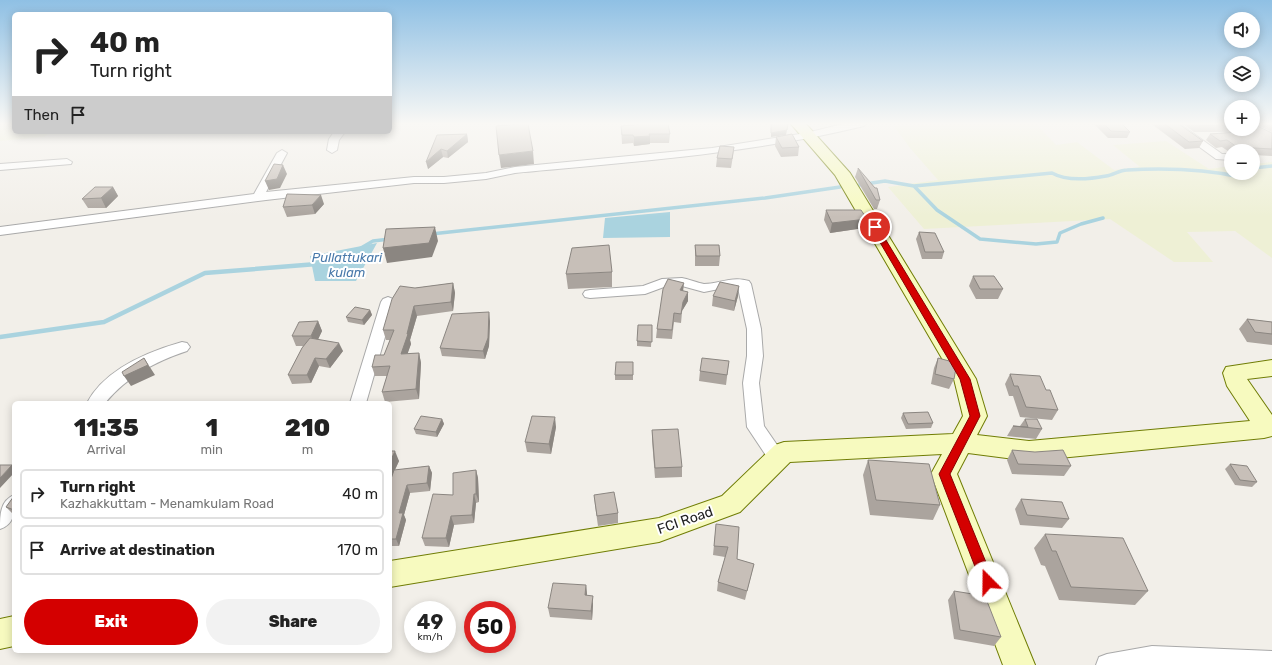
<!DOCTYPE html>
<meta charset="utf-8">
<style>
body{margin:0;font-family:Rubik,sans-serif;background:#f2f2f2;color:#222;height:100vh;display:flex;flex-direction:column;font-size:15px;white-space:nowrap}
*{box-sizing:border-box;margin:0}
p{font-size:13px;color:#767676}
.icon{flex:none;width:22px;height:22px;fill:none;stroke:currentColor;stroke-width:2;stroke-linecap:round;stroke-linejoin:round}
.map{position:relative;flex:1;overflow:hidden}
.details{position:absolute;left:12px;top:401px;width:380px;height:252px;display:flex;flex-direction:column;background:#fff;border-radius:6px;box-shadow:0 2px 10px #0003}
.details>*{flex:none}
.hud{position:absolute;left:12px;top:12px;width:380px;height:122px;border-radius:6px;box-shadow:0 2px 10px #0003;background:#fff;color:#222;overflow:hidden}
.fabs{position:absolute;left:1224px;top:12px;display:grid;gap:8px}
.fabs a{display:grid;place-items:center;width:36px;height:36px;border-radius:50%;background:#fff;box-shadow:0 2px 10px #0003;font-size:20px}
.speed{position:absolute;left:404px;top:601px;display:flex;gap:8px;font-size:20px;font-weight:700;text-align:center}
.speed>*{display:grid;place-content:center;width:52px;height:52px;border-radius:50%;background:#fff;box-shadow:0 2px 10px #0003;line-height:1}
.speed small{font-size:10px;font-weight:400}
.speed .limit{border:6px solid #d22;background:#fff;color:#111}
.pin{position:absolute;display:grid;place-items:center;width:34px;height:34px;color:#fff;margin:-17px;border:2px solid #fff;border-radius:50%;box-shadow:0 1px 4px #0007}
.me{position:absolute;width:44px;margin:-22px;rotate:338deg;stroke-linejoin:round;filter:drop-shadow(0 0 3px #0008)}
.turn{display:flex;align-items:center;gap:14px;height:84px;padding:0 12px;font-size:18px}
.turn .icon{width:52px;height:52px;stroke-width:2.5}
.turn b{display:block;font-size:28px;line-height:34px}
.then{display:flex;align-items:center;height:38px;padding:0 12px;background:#0003;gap:8px;font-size:15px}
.eta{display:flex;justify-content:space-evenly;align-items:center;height:68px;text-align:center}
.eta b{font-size:24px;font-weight:800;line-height:28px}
.action{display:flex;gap:8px;margin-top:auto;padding:8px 12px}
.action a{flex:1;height:46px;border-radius:24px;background:#d40000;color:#fff;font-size:16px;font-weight:800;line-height:46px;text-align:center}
.action a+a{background:#f2f2f2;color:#222}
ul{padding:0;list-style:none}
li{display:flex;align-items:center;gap:12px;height:50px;margin:0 8px 6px;padding:0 4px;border:2px solid #e0e0e0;border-radius:6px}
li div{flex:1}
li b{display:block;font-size:15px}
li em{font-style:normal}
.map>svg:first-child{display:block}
.farmland{fill:#eef0d5}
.water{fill:#aad3df}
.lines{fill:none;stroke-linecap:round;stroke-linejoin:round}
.stream-far1{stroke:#aad3df;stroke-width:3.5}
.stream{stroke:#aad3df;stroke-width:4.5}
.street-casing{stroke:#a9a9a9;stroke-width:2}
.secondary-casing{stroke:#707d05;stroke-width:2}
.street{fill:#fff;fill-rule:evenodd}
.secondary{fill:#f7fabf;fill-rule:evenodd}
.wall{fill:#aba49e}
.shaded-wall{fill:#8b8681}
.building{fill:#c7bfb8;stroke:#8b8681}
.route{fill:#d40000;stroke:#8a0000}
.labels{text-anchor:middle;stroke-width:4;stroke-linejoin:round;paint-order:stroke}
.water-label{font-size:13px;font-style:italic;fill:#4a7aab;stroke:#fff}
.near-street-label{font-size:14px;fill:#222;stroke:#fff}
</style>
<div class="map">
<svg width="1272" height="665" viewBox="0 0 1272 665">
<rect width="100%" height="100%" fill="#f2efe9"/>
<!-- farmland -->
<path class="farmland" d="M0 124H14V132H50L44 137 0 141Z
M958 124H1036L1056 145 1077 142 1114 170 1140 167 1113 145 1166 141 1209 169 1231 166V173H1253V164L1272 162V258L1235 231 1187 232 1213 262H1174L1110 219 924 229 888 187 938 180 910 148 894 126Z"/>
<!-- water -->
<path class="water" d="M670 212V237L603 238 605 218Z
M377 243 356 281H315L310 256Z"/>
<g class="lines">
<!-- stream-far1 -->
<path class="stream-far1" d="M1253 168 1272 166
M859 185 885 181 914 186
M1103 218 1081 224 1060 233 1057 242 1036 244 980 239 937 210 914 186 1052 173C1066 181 1090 179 1106 176 1113 175 1120 170 1127 170 1164 168 1204 169 1240 177L1241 173
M431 234 765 198 840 187
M361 248 373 241 390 239"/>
<!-- stream -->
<path class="stream" d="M0 337 104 322 205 273 317 264"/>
<!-- street casing -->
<g class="street-casing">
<path id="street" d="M843 124H865L864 126C749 154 632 162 515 173L486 179 444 183H414L266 200 0 235V227L254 194 277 153 282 150 287 153 266 192 414 177H444L486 173 515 167 712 148 806 133Z
M1168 124H1180L1222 154H1231V160L1216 159Z
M334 132H345L339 140 337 150 332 153 327 150 329 139Z
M67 159 72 162 71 164 0 170V164Z
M682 278C689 279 697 283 704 284 719 284 731 276 749 281L751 284 761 329 763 356 759 383 764 426 786 458 783 463 777 465 771 463 747 427 743 383 747 356V329L738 288H724L704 292 682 286 664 287 645 294 590 298 585 297 583 294 585 291 590 290 643 286 662 279Z
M388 297 393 299 395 302 366 403H350L381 302 383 299Z
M182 342 187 343 190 347 187 351C154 362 128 376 105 403H87C105 369 147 352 182 342Z
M14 495C14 510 16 524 0 529 0 515 0 501 14 495Z
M1152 646 1272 651V665H1096L1099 657 1107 654Z"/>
</g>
<!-- secondary casing -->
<g class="secondary-casing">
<path id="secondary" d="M791 124H806L850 173 976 379 987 416 977 435 1029 441 1250 421 1227 386 1223 373 1226 367 1272 360V376L1247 379 1272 415V436L1264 438 1029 461 968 453 957 474 1035 665H1003L931 474 942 454 790 462 740 512 659 542 390 587V561L659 518 722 496 775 445 784 442 953 434 963 416 954 379 835 175Z
M14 616V646L0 649V619Z"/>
</g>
<!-- street -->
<use href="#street" class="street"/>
<!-- secondary -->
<use href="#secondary" class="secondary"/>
</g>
<!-- wall -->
<path class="wall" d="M1094 124H1122L1130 132 1127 138H1108Z
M1153 124H1179L1203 141 1199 148 1185 149 1153 125Z
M1183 124H1231V129H1253L1272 133V156L1253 155V151H1231V153L1222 147 1216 148 1206 140 1210 134 1233 132H1194Z
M1260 124H1272V132L1259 126Z
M621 126 670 134 669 143H650V144L634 146 633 143 622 144Z
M467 134 468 142 448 158 443 157 428 169 437 135Z
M776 137 799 147 798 156 781 157 775 146Z
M734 147 733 156 731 168 716 167 717 158Z
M858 168 880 200 877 209H874L855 177Z
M113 187 118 196 106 208H88L82 199Z
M324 204 315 214 287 217 283 207Z
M826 210 867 219 864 228 830 233 824 220Z
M919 232 944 252 942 259H922L916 239Z
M695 245 720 256 719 266H695Z
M612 272V287L568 289 566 274Z
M973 276 1003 289 998 299H976L969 286Z
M453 283 455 293 453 311 417 316 410 340 411 344 407 354 419 353 421 363 419 399 385 402 382 392 387 376H375L372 367 384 355 390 340H386L383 330 415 288Z
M683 291 688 301 682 311 681 323 674 322 672 339 656 338 657 329Z
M713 296H738L734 311 712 306Z
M370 310 372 315 364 325 348 322 346 317Z
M1247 319 1272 322V345L1247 342 1239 329Z
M318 321 322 331 318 339 343 351 330 368 319 366 311 383 292 384 288 375 303 346H296L292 336Z
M490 321 489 346 485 359 442 356 440 348Z
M652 325 651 347 637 346V341Z
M938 358 954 379 949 389 931 384 934 368Z
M729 361 726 385 699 381 700 371Z
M633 362V380H615V375Z
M1010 374 1058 410 1052 420 1020 417 1013 396H1009L1005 384Z
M903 413 933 423 931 428 906 429 901 418Z
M442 419 444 424 437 437 416 434 414 429Z
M1025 419 1042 429 1036 439 1007 436 1013 426H1020Z
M556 427 551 454 527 452 525 442Z
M652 430 682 467V477L655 478 652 440Z
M1012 450 1071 466 1064 476 1012 474 1007 460Z
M390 451 399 461 395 470 429 466 432 473 430 491 410 493 404 515 406 520 399 546H390V482L392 477 390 480Z
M868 460 940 505 933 520 870 515 863 475Z
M1230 464 1257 482 1252 487 1235 485 1225 469Z
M476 470 478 478 479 502 476 503 474 523 454 525 449 547 425 546 422 538 453 495Z
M594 495 618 513V523L598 526 595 505Z
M14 496V515L6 507Z
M1021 499 1069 519 1062 528 1020 525 1015 509Z
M716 524 737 559 754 564 745 600 717 591 718 582 725 557 713 555Z
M1045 534 1148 591 1135 605 1059 600 1045 566 1041 565 1034 548Z
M586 585 587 595 593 605 592 620 550 617 548 608Z
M954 591 1001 637 994 646 954 639 948 600Z"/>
<!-- shaded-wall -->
<path class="shaded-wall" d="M787 130 786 135 771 137V133Z
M467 134 468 142 448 158 447 151Z
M650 136V144L634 146V137Z
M441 149 443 157 428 169 426 162Z
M533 151 534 164 501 168 499 155Z
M283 165 287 174 280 188 269 190 265 181Z
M113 187 118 196 106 208 101 198Z
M321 195 324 204 315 214 312 205Z
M867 219 864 228 830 233 832 223Z
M435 227 438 241 432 257 387 263 383 248Z
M453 283 455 293 453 311 451 302Z
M684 283 683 292 680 290Z
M739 286 738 296 734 311 735 301Z
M688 292V301L682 311 681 323 683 302Z
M414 306 417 316 410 340 411 344 404 364 401 354Z
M370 310 372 315 364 325 362 320Z
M489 312 490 321 489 346 485 359 483 351Z
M318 321 322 331 315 346 311 336Z
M339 343 343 351 330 368 326 359Z
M419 353 421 363 419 399 416 389Z
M144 358 155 375 131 386 124 376Z
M315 358 319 366 311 383 307 375Z
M555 417 556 427 551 454 549 444Z
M442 419 444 424 437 437 436 432Z
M395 451 399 461 390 480V462Z
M12 465 14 468V473L0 488V478Z
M429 466 432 473 430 491 427 483Z
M476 470 478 478 479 502 476 494Z
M407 485 410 493 404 515 406 520 399 546 396 539 399 513Z
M474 494 476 503 474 523 472 515Z
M451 516 454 525 449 547 446 538Z
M586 585 587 594 586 605 585 595Z
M593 596V605L592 620 591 611Z"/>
<!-- building -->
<path class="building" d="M519 124H528L533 151 499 155 496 126Z
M642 124H668L670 134H649L650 136 634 137 633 135H622L621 126Z
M771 124H788L787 130 771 133Z
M1104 124H1122L1130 132 1111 131Z
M1165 124H1179L1203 141 1189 142Z
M1196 124H1231V125L1198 126Z
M1253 124 1272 133V149L1237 147 1227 140 1220 141 1210 134 1238 132 1239 129H1253Z
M467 134 447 151 441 149 426 162 437 135Z
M792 134 799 147 782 148 776 137Z
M720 146 734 147 732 159 717 158Z
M274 164 283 165 277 179 265 181Z
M858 168 875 188H877L880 200H876Z
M95 187H113L101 198 82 199Z
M287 194 321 195 312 205 283 207Z
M826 210H861L867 219 832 223Z
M435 227 429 243 383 248 386 229Z
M919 232 935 233 944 252H925Z
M609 245 612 272 566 274 572 248Z
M695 245H719L720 256H696Z
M973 276H994L1003 289H980Z
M668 279 684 283 680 290 688 292 683 302 681 314 674 313 672 330 657 329 663 289Z
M720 282 739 286 735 301 713 296Z
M453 283 451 302 414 306 407 334H408L401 354 419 353 416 389 382 392 390 366 372 367 375 355H384L394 330H383L392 299 400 286 415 288Z
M355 307 370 310 362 320 346 317Z
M489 312 488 338 483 351 440 348 452 314Z
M1247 319 1272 322V334L1255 332Z
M318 321 311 336H292L299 322Z
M638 325H652V342L637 341Z
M310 338 339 343 326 359 315 358 307 375H288L302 348Z
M144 358 148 365 124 376 122 372Z
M702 358 729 361 727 375 700 371Z
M938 358 953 362 956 368 954 379 935 374Z
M616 362H633V375H615Z
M1010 374 1040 376 1046 390H1050L1058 410 1026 407 1018 386H1014Z
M928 412 933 423 908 424 903 413Z
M421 416 442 419 436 432 414 429Z
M532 416 555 417 549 444 525 442Z
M1025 419H1037L1042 429 1013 426 1028 427Z
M678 429 682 467 655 468 652 430Z
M1012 450 1035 452 1063 450 1071 466 1018 464Z
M390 451H395L390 462Z
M868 460 929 464 940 505 876 500Z
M1230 464 1247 466 1257 482 1240 480Z
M0 465H12L0 478Z
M429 466 427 483 407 485 399 513H403L396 539H390V482L394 470Z
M476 470V494H474L472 515 451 516 446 538H422L433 494 453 495V473Z
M614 492 618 513 597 516 594 495Z
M14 496V510L6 507Z
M1021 499 1062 502 1069 519 1027 515Z
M716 524 739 527 737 559 754 564 747 591 718 582 728 547 714 546Z
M1045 534 1123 538 1148 591 1071 587 1056 551H1052Z
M553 583 586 585 585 595 593 596 591 611 548 608Z
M954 591 985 596 1001 637 960 630Z"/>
<!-- sky -->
<linearGradient id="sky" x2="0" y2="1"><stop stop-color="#8fc0e4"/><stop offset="0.57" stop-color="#f9f8f5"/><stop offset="1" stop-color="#f9f8f5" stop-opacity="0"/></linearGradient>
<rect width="1272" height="217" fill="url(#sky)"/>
<!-- route -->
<path class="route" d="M875 225 878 227 970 379 980 416 950 474 994 582 992 586 988 587 983 586 981 582 939 474 970 416 960 379 871 227Z"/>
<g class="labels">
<!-- water labels -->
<g class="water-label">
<text x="347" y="262">Pullattukari<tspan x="347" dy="15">kulam</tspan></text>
</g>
<!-- near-street labels -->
<g class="near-street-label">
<text transform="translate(685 520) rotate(-19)" y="5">FCI Road</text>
</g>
</g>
</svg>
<div class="fabs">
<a><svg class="icon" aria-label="sound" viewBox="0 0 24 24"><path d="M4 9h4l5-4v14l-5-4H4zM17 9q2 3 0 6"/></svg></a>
<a><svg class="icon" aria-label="layers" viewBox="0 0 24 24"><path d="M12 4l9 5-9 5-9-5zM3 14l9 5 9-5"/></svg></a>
<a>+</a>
<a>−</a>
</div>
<div class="speed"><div>49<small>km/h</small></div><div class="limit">50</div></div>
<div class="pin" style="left:875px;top:227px;background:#d93025"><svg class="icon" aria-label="arrive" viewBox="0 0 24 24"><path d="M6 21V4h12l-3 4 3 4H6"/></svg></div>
<svg class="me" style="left:988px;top:582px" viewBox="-20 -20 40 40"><circle r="19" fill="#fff"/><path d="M0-13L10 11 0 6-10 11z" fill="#d40000"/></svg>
<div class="hud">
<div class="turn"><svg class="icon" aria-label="right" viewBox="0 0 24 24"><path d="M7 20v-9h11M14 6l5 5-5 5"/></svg><div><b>40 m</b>Turn right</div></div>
<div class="then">Then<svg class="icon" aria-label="arrive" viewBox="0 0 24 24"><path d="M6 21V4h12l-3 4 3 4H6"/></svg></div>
</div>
<section class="details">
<div class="eta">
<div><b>11:35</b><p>Arrival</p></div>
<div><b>1</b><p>min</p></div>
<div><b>210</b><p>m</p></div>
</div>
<ul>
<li><svg class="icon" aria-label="right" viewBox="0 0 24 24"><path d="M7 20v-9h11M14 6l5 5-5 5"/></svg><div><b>Turn right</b><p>Kazhakkuttam - Menamkulam Road</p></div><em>40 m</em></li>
<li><svg class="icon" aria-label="arrive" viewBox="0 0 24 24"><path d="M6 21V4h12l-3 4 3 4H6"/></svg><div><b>Arrive at destination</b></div><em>170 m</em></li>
</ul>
<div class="action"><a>Exit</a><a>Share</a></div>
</section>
</div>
